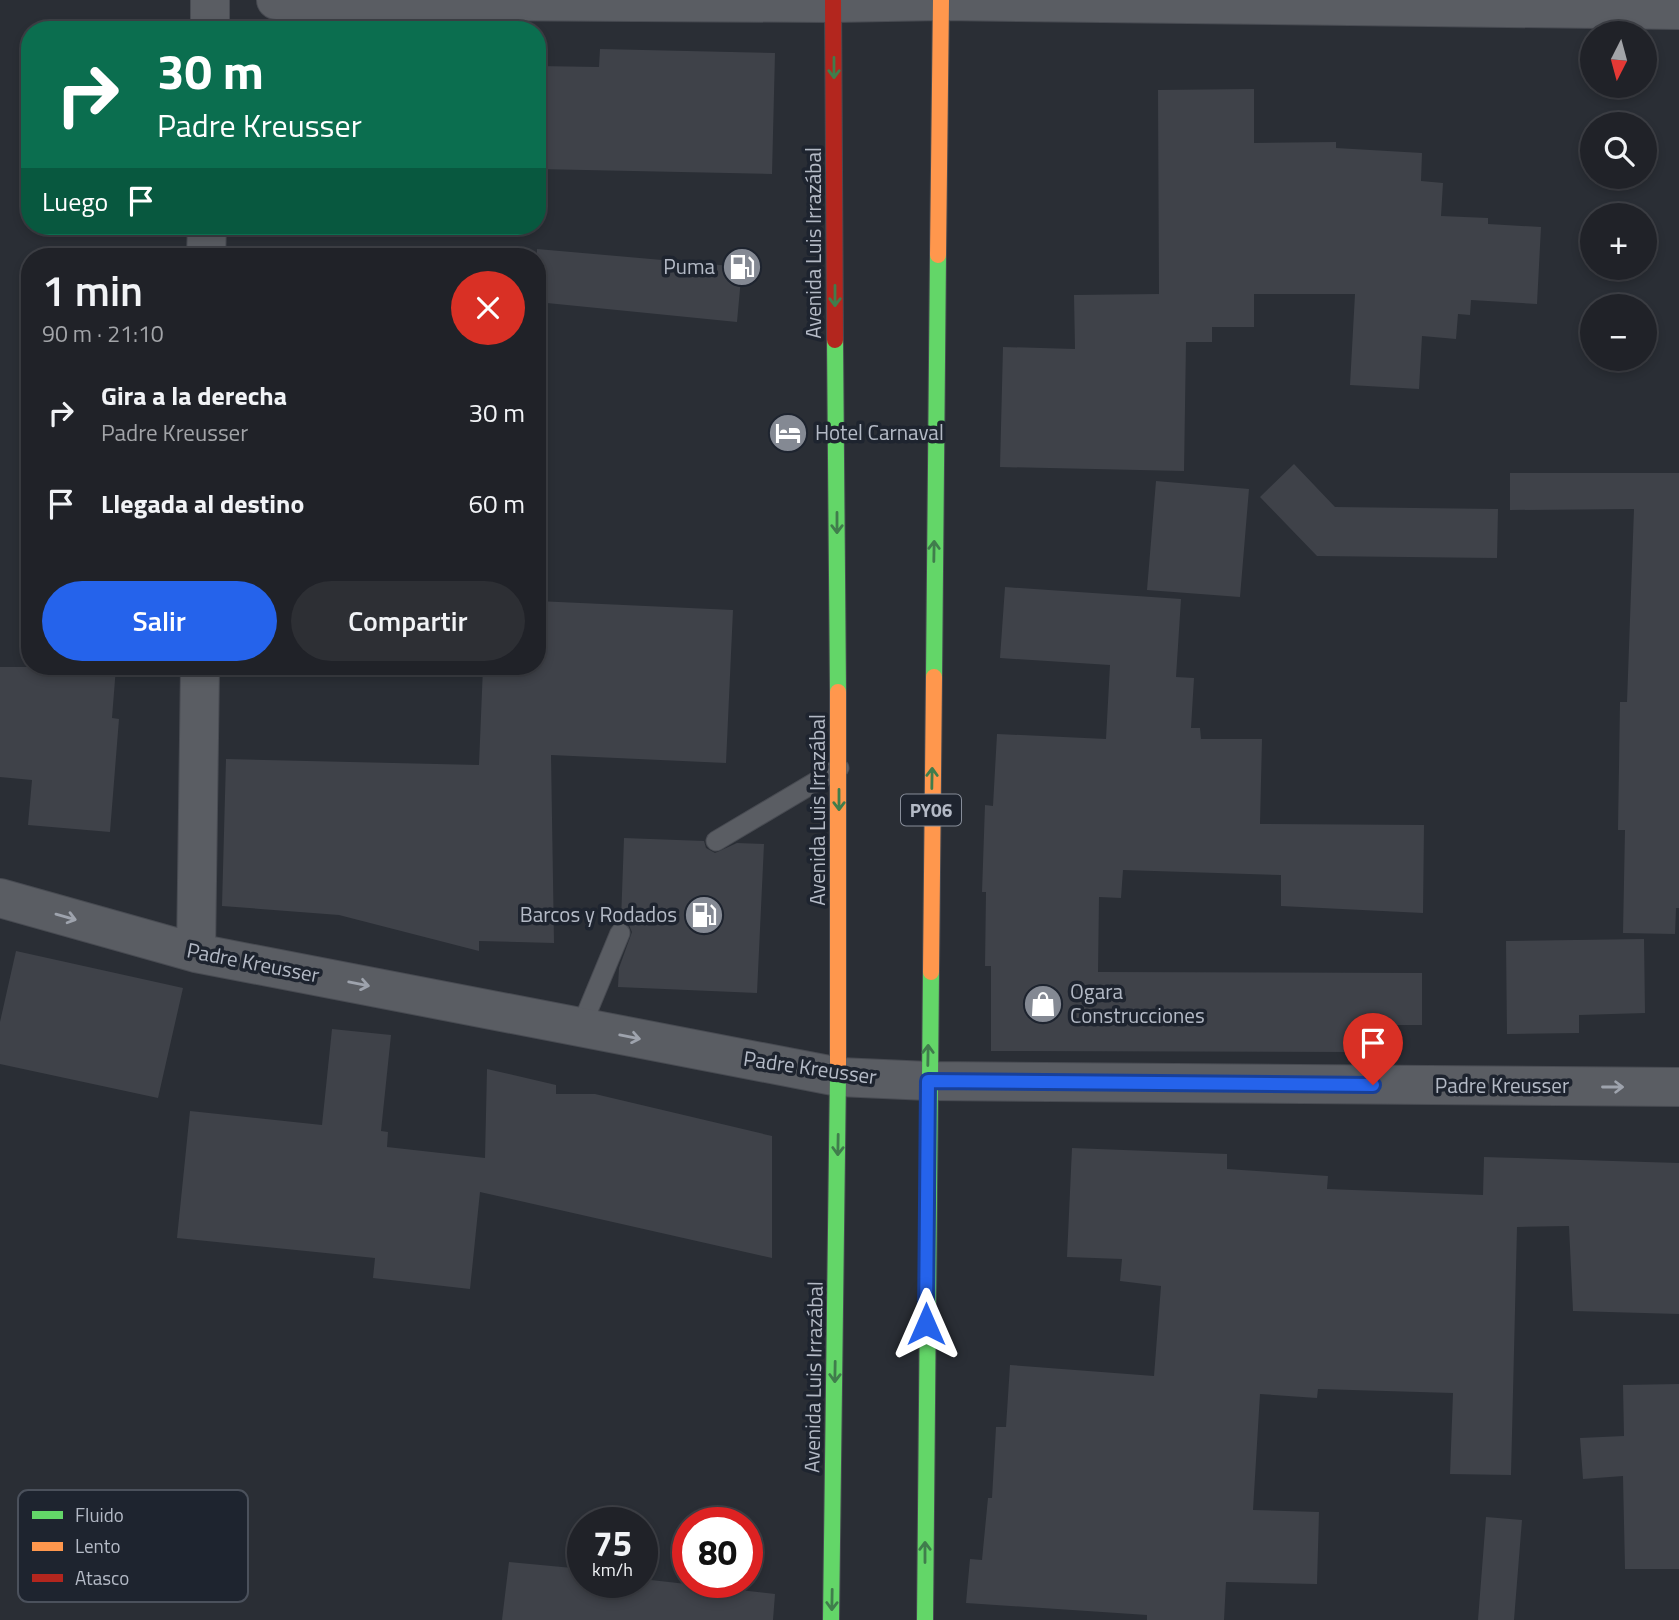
<!DOCTYPE html>
<html lang="es">
<meta charset="utf-8">
<style>
body{margin:0;font-family:"Titillium Web",sans-serif;background:#2d2f34;color:#f1f3f6;height:100vh;display:flex;flex-direction:column;font-size:26px;white-space:nowrap}
*{box-sizing:border-box;margin:0}
p{font-size:23px;color:#a2a4a8}
.icon{flex:none;width:38px;height:38px;fill:none;stroke:currentColor;stroke-width:2;stroke-linecap:round;stroke-linejoin:round}
.map{position:relative;flex:1;overflow:hidden}
.side{position:absolute;left:21px;top:248px;width:525px;height:427px;display:flex;flex-direction:column;background:#202228;border-radius:28px;box-shadow:0 4px 10px #0003,0 0 0 2px #3d3f45}
.side>*{flex:none}
.top-card{position:absolute;left:21px;top:21px;width:525px;height:214px;border-radius:28px;box-shadow:0 4px 10px #0003,0 0 0 2px #3d3f45;background:#0b6e4f;color:#fff;overflow:hidden}
.needle{width:46px;rotate:186deg}
.buttons{position:absolute;left:1580px;top:21px;display:grid;gap:14px}
.buttons a{display:grid;place-items:center;width:77px;height:77px;border-radius:50%;background:#202228;box-shadow:0 4px 10px #0003,0 0 0 2px #3d3f45;font-size:35px}
.speed{position:absolute;left:567px;top:1507px;display:flex;gap:14px;font-size:35px;font-weight:700;text-align:center}
.speed>*{display:grid;place-content:center;width:91px;height:91px;border-radius:50%;background:#202228;box-shadow:0 4px 10px #0003,0 0 0 2px #3d3f45;line-height:1}
.speed small{font-size:18px;font-weight:400}
.speed .limit{border:10px solid #d22;background:#fff;color:#111}
.pin{position:absolute;display:grid;place-items:center;width:60px;height:60px;color:#fff;margin:-72px -30px;border-radius:50% 50% 50% 0;rotate:-45deg;box-shadow:0 0 7px #0007}
.pin .icon{rotate:45deg}
.me{position:absolute;width:77px;margin:-38px;rotate:0deg;stroke-linejoin:round;filter:drop-shadow(0 0 5px #0008)}
.turn{display:flex;align-items:center;gap:24px;height:147px;padding:0 21px;font-size:32px}
.turn .icon{width:91px;height:91px;stroke-width:2.5}
.turn b{display:block;font-size:49px;line-height:60px}
.then{display:flex;align-items:center;height:66px;padding:0 21px;background:#0003;gap:14px;font-size:26px}
.round{display:grid;place-items:center;flex:none;width:74px;height:74px;border-radius:37px;background:#2d2f34}
.headline{display:flex;align-items:center;justify-content:space-between;height:119px;padding:0 21px}
h1{font-size:42px;font-weight:600;line-height:52px}
.cta{display:flex;gap:14px;margin-top:auto;padding:14px 21px}
.cta a{flex:1;height:80px;border-radius:42px;background:#2563eb;color:#fff;font-size:28px;font-weight:600;line-height:80px;text-align:center}
.cta a+a{background:#2d2f34;color:#f1f3f6}
ul{padding:0;list-style:none}
li{display:flex;align-items:center;gap:21px;height:91px;padding:0 21px}
li div{flex:1}
li b{display:block;font-size:26px}
li em{font-style:normal}
.map>svg:first-child{display:block}
.building{fill:#3f4249}
.lines{fill:none;stroke-linecap:round;stroke-linejoin:round}
.lane-casing{stroke:#484b52;stroke-width:21}
.street-casing{stroke:#484b52;stroke-width:40}
.fast-casing{stroke:#474a51;stroke-width:18}
.slow-casing{stroke:#474a51;stroke-width:18}
.jam-casing{stroke:#474a51;stroke-width:18}
.lane{stroke:#5a5d63;stroke-width:19}
.street{stroke:#5a5d63;stroke-width:38}
.fast{stroke:#63d668;stroke-width:16}
.slow{stroke:#ff974d;stroke-width:16}
.jam{stroke:#b3261e;stroke-width:16}
.oneway{stroke:#407d4c}
.oneway2{stroke:#9ea3ad}
.route-casing{stroke:#184099;stroke-width:18}
.route{stroke:#2563eb;stroke-width:12}
.labels{text-anchor:middle;stroke-width:7;stroke-linejoin:round;paint-order:stroke}
.shield{fill:#1e242f;stroke:#878d99;stroke-width:2}
.shield-label{font-size:19px;font-weight:bold;fill:#b4bac6}
.street-label{font-size:21px;fill:#b4bac6;stroke:#1e242f}
.poi-label{font-size:21px;fill:#b4bac6;stroke:#1e242f;text-anchor:end}
.key{fill:#1e242f;stroke:#4b515c;stroke-width:2}
.key-label{font-size:19px;fill:#b4bac6}
</style>
<div class="map">
<svg width="1679" height="1620" viewBox="0 0 1679 1620">
<rect width="100%" height="100%" fill="#2a2e35"/>
<!-- building -->
<path class="building" d="M600 49 775 53 772 174 537 169V66L599 67Z
M1254 89V143L1336 142V148L1422 153 1421 181 1443 183 1441 216 1488 218V224L1541 227 1537 304 1471 300 1470 315 1458 314 1456 339 1422 336 1419 389 1350 385 1355 294H1254V327H1212V342H1186L1184 471 1000 467 1003 347 1075 349 1074 295 1159 294 1158 90Z
M537 249 742 267 737 322 537 302Z
M1294 464 1335 507 1498 509 1497 558 1317 556 1260 497Z
M1510 473H1679V908H1676L1675 934 1623 933 1625 830H1618L1620 702H1627L1634 509 1510 510Z
M1156 481 1249 489 1240 597 1147 590Z
M1005 587 1181 599 1176 677 1194 678 1191 728H1200L1201 739H1262L1260 824 1424 825 1423 913 1281 906V875L1123 870 1121 898 1099 897 1098 972 1422 973V1025H1353V1052L991 1051V966H985L986 892H982L985 805 993 806 997 734 1106 739 1110 665 1000 658Z
M537 601 733 610 726 763 551 755 554 943 479 941V951L339 915 222 906 226 759 479 765 483 667H537Z
M0 667H116L112 718 119 719 110 832 28 825 32 780 0 777Z
M624 838 704 841 706 848 715 853 737 843 764 844 757 993 618 987 619 968 632 932 629 925 621 921Z
M1644 939 1645 1013 1579 1015V1033L1507 1034 1506 941Z
M16 951 183 988 158 1098 0 1064V1022Z
M332 1029 391 1035 381 1131 388 1132 387 1147 485 1158 487 1069 556 1085V1094H595L772 1136V1258L480 1192 470 1289 373 1278 375 1258 177 1238 190 1111 322 1125Z
M1072 1148 1227 1154V1169L1328 1176 1327 1189 1483 1195 1484 1157 1679 1163V1314L1573 1311 1569 1226 1517 1227 1511 1475 1450 1474 1453 1393 1318 1389 1317 1398 1260 1394 1253 1510 1319 1512 1317 1584 1226 1582 1224 1620H1147V1615L966 1603 970 1559 982 1560 988 1498H992L996 1427H1006L1010 1365 1154 1376 1161 1286 1120 1281 1122 1259 1067 1257Z
M1679 1384V1569H1625L1623 1476 1583 1479 1580 1438 1624 1436 1623 1385Z
M1486 1517 1522 1520 1514 1620H1478Z
M509 1562 583 1569V1582H642V1579L775 1594 773 1620H502Z"/>
<g class="lines">
<!-- lane casing -->
<g class="lane-casing">
<path id="lane" d="M716 841 839 768
M581 1027 620 933"/>
</g>
<!-- street casing -->
<g class="street-casing">
<path id="street" d="M276 0 833 3 941 1 1679 10
M210 30V0
M206 257 207 226
M0 898 196 953 839 1077 928 1081 1679 1087
M196 953 200 667"/>
</g>
<!-- fast casing -->
<g class="fast-casing">
<path id="fast" d="M835 340 838 692
M934 677 938 255
M831 1620 838 1074
M925 1620 931 972"/>
</g>
<!-- slow casing -->
<g class="slow-casing">
<path id="slow" d="M938 255 941 0
M838 692V1074
M931 972 934 677"/>
</g>
<!-- jam casing -->
<g class="jam-casing">
<path id="jam" d="M833 0 835 340"/>
</g>
<!-- lane -->
<use href="#lane" class="lane"/>
<!-- street -->
<use href="#street" class="street"/>
<!-- fast -->
<use href="#fast" class="fast"/>
<!-- slow -->
<use href="#slow" class="slow"/>
<!-- jam -->
<use href="#jam" class="jam"/>
</g>
<!-- one-way arrows -->
<defs><path id="oneway-shaft" d="M-6 0H5M1.5-3L5.5 0L1.5 3" fill="none" stroke-width="1.6" stroke-linecap="round" stroke-linejoin="round" transform="scale(1.75)"/></defs>
<g class="oneway">
<use href="#oneway-shaft" transform="translate(834 68) rotate(90)"/>
<use href="#oneway-shaft" transform="translate(835 296) rotate(90)"/>
<use href="#oneway-shaft" transform="translate(837 523) rotate(90)"/>
<use href="#oneway-shaft" transform="translate(934 551) rotate(-89)"/>
<use href="#oneway-shaft" transform="translate(932 778) rotate(-89)"/>
<use href="#oneway-shaft" transform="translate(839 800) rotate(90)"/>
<use href="#oneway-shaft" transform="translate(928 1055) rotate(-89)"/>
<use href="#oneway-shaft" transform="translate(838 1145) rotate(91)"/>
<use href="#oneway-shaft" transform="translate(835 1372) rotate(91)"/>
<use href="#oneway-shaft" transform="translate(925 1552) rotate(-90)"/>
<use href="#oneway-shaft" transform="translate(832 1600) rotate(91)"/>
</g>
<g class="oneway2">
<use href="#oneway-shaft" transform="translate(66 917) rotate(16)"/>
<use href="#oneway-shaft" transform="translate(359 984) rotate(11)"/>
<use href="#oneway-shaft" transform="translate(630 1037) rotate(11)"/>
<use href="#oneway-shaft" transform="translate(1613 1087)"/>
</g>
<g class="lines">
<!-- route casing -->
<g class="route-casing">
<path id="route" d="M926 1324 928 1081 1373 1085"/>
</g>
<!-- route -->
<use href="#route" class="route"/>
</g>
<!-- icons -->
<defs>
<g id="fuel-disc" transform="scale(2.0125)"><circle r="9.5" fill="#848993" stroke="#1e242f"/><path d="M-5.5-6h7V0h2V4h1.3V-2.5L3-4.5l.8-.8L6-3V5H2.5V1h-1V6h-7ZM-4.2-4.7v3.2H.2V-4.7Z" fill="#fff"/></g>
<g id="hotel-disc" transform="scale(2.0125)"><circle r="9.5" fill="#848993" stroke="#1e242f"/><path d="M-6-4.5h1.5V1H6V5H4.5V3h-9V5H-6ZM-4 0a1.8 1.8 0 1 1 3.6 0ZM.5 0V-2.5h3Q6-2.5 6 0Z" fill="#fff"/></g>
<g id="shop-disc" transform="scale(2.0125)"><circle r="9.5" fill="#848993" stroke="#1e242f"/><path d="M-5-2.5h2.3a2.7 3.5 0 0 1 5.4 0H5L5.5 6h-11ZM-1.5-2.5h3a1.5 2.3 0 0 0-3 0Z" fill="#fff"/></g>
</defs>
<g fill-rule="evenodd">
<use href="#fuel-disc" x="742" y="267"/>
<use href="#hotel-disc" x="788" y="433"/>
<use href="#fuel-disc" x="704" y="915"/>
<use href="#shop-disc" x="1043" y="1004"/>
</g>
<g class="labels">
<!-- shield labels -->
<rect class="shield" x="901" y="794.5" width="60" height="31" rx="5"/>
<g class="shield-label">
<text x="931" y="817">PY06</text>
</g>
<!-- street labels -->
<g class="street-label">
<text transform="translate(814 243) rotate(-90)" y="7">Avenida Luis Irrazábal</text>
<text transform="translate(818 810) rotate(-90)" y="7">Avenida Luis Irrazábal</text>
<text transform="translate(253 963) rotate(11)" y="7">Padre Kreusser</text>
<text transform="translate(810 1068) rotate(8)" y="7">Padre Kreusser</text>
<text x="1502" y="1093">Padre Kreusser</text>
<text transform="translate(814 1377) rotate(-89)" y="7">Avenida Luis Irrazábal</text>
</g>
<!-- poi labels -->
<g class="poi-label">
<text x="715" y="274">Puma</text>
<text x="815" y="440" text-anchor="start">Hotel Carnaval</text>
<text x="677" y="922">Barcos y Rodados</text>
<text x="1070" y="999" text-anchor="start">Ogara<tspan x="1070" dy="24">Construcciones</tspan></text>
</g>
</g>
<!-- legend -->
<rect x="18" y="1490" width="230" height="112" rx="10" class="key"/>
<rect x="32" y="1511" width="31" height="8" fill="#63d668"/>
<rect x="32" y="1542" width="31" height="9" fill="#ff974d"/>
<rect x="32" y="1574" width="31" height="8" fill="#b3261e"/>
<g class="key-label">
<text x="75" y="1522">Fluido</text>
<text x="75" y="1553">Lento</text>
<text x="75" y="1585">Atasco</text>
</g>
</svg>
<div class="buttons">
<a><svg class="needle" viewBox="-14 -14 28 28"><path d="M0-13l5 13h-10z" fill="#e53935"/><path d="M0 13l5-13h-10z" fill="#a2a4a8"/></svg></a>
<a><svg class="icon" aria-label="search" viewBox="0 0 24 24"><circle cx="10" cy="10" r="6"/><path d="M15 15l6 6"/></svg></a>
<a>+</a>
<a>−</a>
</div>
<div class="speed"><div>75<small>km/h</small></div><div class="limit">80</div></div>
<div class="pin" style="left:1373px;top:1085px;background:#d93025"><svg class="icon" aria-label="arrive" viewBox="0 0 24 24"><path d="M6 21V4h12l-3 4 3 4H6"/></svg></div>
<svg class="me" style="left:926px;top:1324px" viewBox="-20 -20 40 40"><path d="M0-17L14 15 0 8-14 15z" fill="#2563eb" stroke="#fff" stroke-width="4"/></svg>
<div class="top-card">
<div class="turn"><svg class="icon" aria-label="right" viewBox="0 0 24 24"><path d="M7 20v-9h11M14 6l5 5-5 5"/></svg><div><b>30 m</b>Padre Kreusser</div></div>
<div class="then">Luego<svg class="icon" aria-label="arrive" viewBox="0 0 24 24"><path d="M6 21V4h12l-3 4 3 4H6"/></svg></div>
</div>
<section class="side">
<div class="headline"><div><h1>1 min</h1><p>90 m · 21:10</p></div><a class="round" style="background:#d93025;color:#fff"><svg class="icon" aria-label="close" viewBox="0 0 24 24"><path d="M6 6l12 12M18 6L6 18"/></svg></a></div>
<ul>
<li><svg class="icon" aria-label="right" viewBox="0 0 24 24"><path d="M7 20v-9h11M14 6l5 5-5 5"/></svg><div><b>Gira a la derecha</b><p>Padre Kreusser</p></div><em>30 m</em></li>
<li><svg class="icon" aria-label="arrive" viewBox="0 0 24 24"><path d="M6 21V4h12l-3 4 3 4H6"/></svg><div><b>Llegada al destino</b></div><em>60 m</em></li>
</ul>
<div class="cta"><a>Salir</a><a>Compartir</a></div>
</section>
</div>
